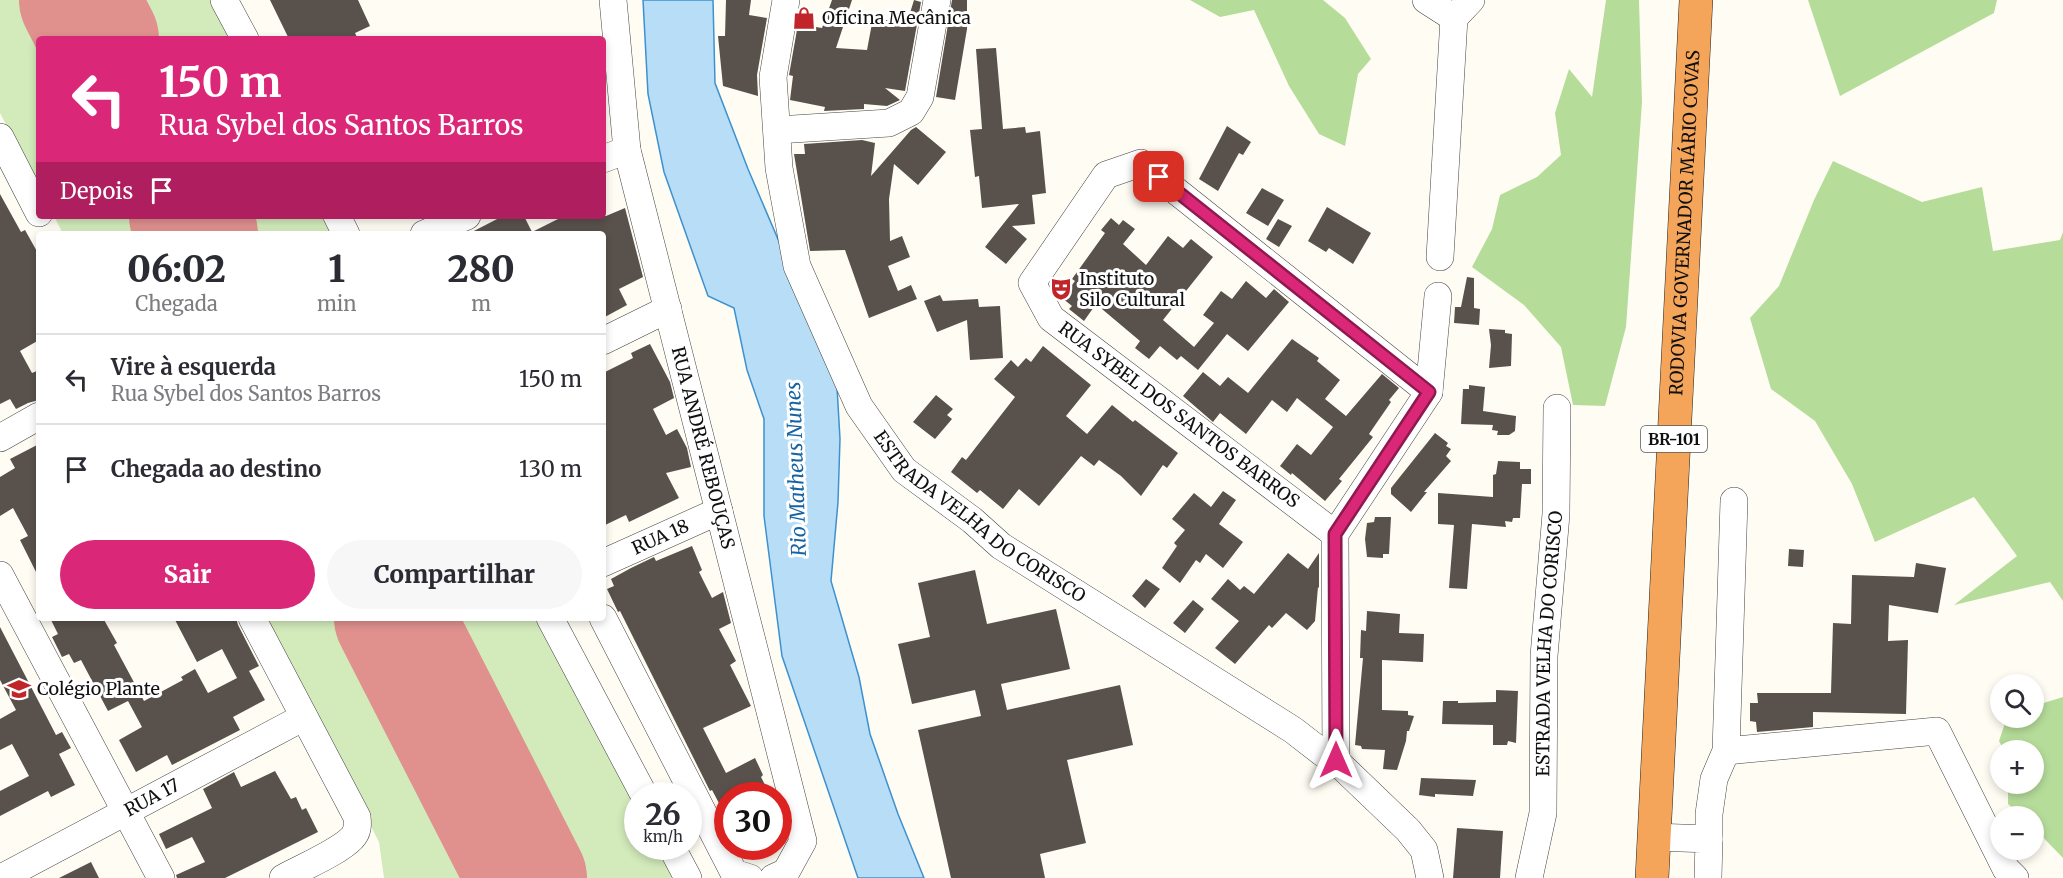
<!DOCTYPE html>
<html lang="pt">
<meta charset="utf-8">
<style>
body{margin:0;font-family:Merriweather,serif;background:#f7f7f7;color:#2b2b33;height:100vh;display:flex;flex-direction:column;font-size:22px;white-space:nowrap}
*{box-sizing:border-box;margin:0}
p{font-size:20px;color:#7c7c81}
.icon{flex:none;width:33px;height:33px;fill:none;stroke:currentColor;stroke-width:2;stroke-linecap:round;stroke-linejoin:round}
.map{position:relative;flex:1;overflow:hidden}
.sheet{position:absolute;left:36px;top:231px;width:570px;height:390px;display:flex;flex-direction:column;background:#fff;border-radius:6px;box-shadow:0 3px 9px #0003}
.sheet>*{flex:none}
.guide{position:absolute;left:36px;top:36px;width:570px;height:183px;border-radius:6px;box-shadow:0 3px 9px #0003;background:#db2777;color:#fff;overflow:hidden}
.controls{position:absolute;left:1990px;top:674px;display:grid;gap:12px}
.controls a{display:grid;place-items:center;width:54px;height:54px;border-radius:50%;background:#fff;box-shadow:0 3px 9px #0003;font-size:30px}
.speed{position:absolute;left:624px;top:782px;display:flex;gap:12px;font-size:30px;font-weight:700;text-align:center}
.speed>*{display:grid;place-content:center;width:78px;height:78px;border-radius:50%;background:#fff;box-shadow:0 3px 9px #0003;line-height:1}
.speed small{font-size:15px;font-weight:400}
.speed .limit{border:9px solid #d22;background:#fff;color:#111}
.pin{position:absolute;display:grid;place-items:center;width:51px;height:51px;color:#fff;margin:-26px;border-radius:12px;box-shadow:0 3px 9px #0006}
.me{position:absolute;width:66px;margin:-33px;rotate:0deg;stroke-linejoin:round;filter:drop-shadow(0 0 4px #0008)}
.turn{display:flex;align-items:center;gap:21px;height:126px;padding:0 24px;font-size:27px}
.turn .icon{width:78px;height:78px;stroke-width:2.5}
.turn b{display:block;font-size:42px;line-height:51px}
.then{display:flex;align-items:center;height:57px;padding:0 24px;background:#0003;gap:12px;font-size:22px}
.eta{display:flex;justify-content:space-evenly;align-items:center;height:102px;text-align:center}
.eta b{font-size:36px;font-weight:800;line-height:42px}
.primary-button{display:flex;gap:12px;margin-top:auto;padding:12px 24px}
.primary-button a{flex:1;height:69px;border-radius:36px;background:#db2777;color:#fff;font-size:24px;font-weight:800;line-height:69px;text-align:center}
.primary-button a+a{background:#f7f7f7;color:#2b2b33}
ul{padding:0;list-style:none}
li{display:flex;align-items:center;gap:18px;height:90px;padding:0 24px;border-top:2px solid #e1e1e2}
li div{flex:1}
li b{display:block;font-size:22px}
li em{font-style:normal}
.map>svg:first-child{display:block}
.green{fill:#d3ebbb}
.forest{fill:#b6dc9a}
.water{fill:#b7ddf7;stroke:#3d91cf;stroke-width:1.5}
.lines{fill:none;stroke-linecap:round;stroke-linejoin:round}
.runway{stroke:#e0918e;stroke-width:120}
.building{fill:#59514c}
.minor-casing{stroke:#434343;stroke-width:28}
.highway-casing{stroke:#212121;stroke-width:34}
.minor{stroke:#fff;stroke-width:27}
.highway{stroke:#f5a55a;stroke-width:33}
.route-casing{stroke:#8e194d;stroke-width:15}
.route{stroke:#db2777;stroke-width:10}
.labels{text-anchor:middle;stroke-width:6;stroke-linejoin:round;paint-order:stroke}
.shield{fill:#fff;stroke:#585858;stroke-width:1.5}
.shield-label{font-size:16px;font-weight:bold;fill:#101010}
.poi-label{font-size:18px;fill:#101010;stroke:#fff;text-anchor:start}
.street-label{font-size:18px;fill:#101010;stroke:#fff}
.water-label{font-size:20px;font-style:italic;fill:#1663a4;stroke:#fff}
</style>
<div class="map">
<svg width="2063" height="878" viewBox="0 0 2063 878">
<rect width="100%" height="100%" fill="#fffdf3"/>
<!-- green -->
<path class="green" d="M0 0H46L66 39H39V188L0 113Z
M113 0H215L235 39H133Z
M54 216H156L165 234H63Z
M223 216H327L337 234H233Z
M262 618H362L495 878H384L379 842Z
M429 618H538L637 809 638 846H657L673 878H561Z"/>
<!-- forest -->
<path class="forest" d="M1190 0H1323L1345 18 1371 59 1358 74 1345 146 1319 134 1289 86 1254 10 1220 17Z
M1606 0H1639L1642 102 1626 327 1605 406 1573 405 1561 347 1524 305 1472 267 1492 229 1500 195 1537 177 1561 155 1555 113 1569 69 1592 97Z
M1808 0H1997L1994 13 1840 96Z
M1833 161 1922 202 1982 187 1993 251 2060 240 2063 232V601L2050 582 1954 605 2017 556 1974 497 1875 542 1852 484 1815 421 1771 389 1750 318 1779 286 1814 200Z
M2063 697V858L2034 828V816H2021L2008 804V783H2034V750H2004L1999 741 2007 717H2034V706Z"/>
<!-- water -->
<path class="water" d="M643 0H713L715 83 748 169 822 342 837 387 840 439 838 502 831 581 859 677 870 734 898 814 924 878H858L782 656 764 516V419L747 370 734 308 708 296 664 172 648 94Z"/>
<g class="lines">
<!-- runway -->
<path class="runway" d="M79 0 99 39
M189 216 198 234
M394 618 527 878"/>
</g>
<!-- building -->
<path class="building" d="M270 0H358L370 26 355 33 358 39H289Z
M726 0H751L749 15 767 18 757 75 758 96 723 86 718 36H725Z
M832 0H852L836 48 867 50 873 18 907 23 914 0 921 2 905 91 885 88 900 100 887 106 864 104V109L824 111 825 107 790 100 793 76 789 75 798 24 822 28Z
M952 0H967V29L955 100 936 97Z
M996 48 1003 129 1025 127 1026 133 1040 131 1046 193 1032 195 1035 224 1012 226 1027 239 1006 264 985 247 1019 204 982 208 979 176 975 177 970 130 982 129 976 49Z
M1227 126 1251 142 1243 155 1239 153 1218 191 1199 179Z
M916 127 946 152 918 185 894 164 889 199 890 241 902 236 910 257 888 266 898 291 911 285 917 299 869 318 845 250 810 251 794 154H805L804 144 862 140 875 143 871 176 911 130Z
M1262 188 1284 200 1268 226 1246 213Z
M0 194 21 232 25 230 39 255V340L20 351 32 373 39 370V400L28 403 16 409 10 399 0 404Z
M1327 207 1371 233 1353 264 1329 248 1326 252 1308 241Z
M625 208 643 277 619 289 627 305 603 318V234H468L503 216H524L532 232 564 216H606Z
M1111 218 1119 225 1123 220 1135 229 1123 244 1146 265 1168 236 1183 248 1191 239 1213 257 1163 320 1194 347 1214 323 1203 315 1221 291 1232 299 1246 281 1266 298 1274 289 1289 302 1248 351 1227 334 1198 370 1181 356 1177 360 1160 346 1149 359 1135 348 1140 341 1096 304 1084 321 1069 309 1072 306 1062 298 1075 281 1072 279 1105 233 1101 230Z
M1278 219 1292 226 1279 247 1266 239Z
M1467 277 1474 278V308L1480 309 1479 325 1454 323 1455 307H1461Z
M940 295 943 301 978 299 979 307 1000 306 1003 358 970 360 967 320 937 332 924 301Z
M1489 329 1505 330V333L1512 334 1511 366 1489 368 1491 345Z
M1292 339 1319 358 1317 361 1340 380 1325 399 1346 416 1382 374 1399 388 1389 400 1391 402 1369 434 1373 437 1339 479 1342 481 1325 501 1292 473 1291 475 1280 466 1297 444 1311 455 1333 427 1297 398 1287 412 1272 400 1246 434 1220 413 1213 422 1183 396 1203 372 1220 386 1228 377 1248 393Z
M650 344 670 382 674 398 653 409 666 435 677 429 687 448 691 467 666 473 679 498 629 522 626 515 603 526V373L633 358 631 353Z
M1043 346 1091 385 1066 416 1087 434 1112 405 1133 422 1135 420 1178 453 1167 468 1163 465 1141 496 1121 476 1099 460 1094 466 1081 456 1039 506 1019 489 1003 509 980 490 977 493 951 472 962 457 966 460 1015 397 994 379 1011 360 1018 367 1026 358 1031 362Z
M1469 385 1485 387 1483 411 1516 416 1515 431 1509 435H1497L1498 431 1492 430 1493 425 1461 424 1463 389H1469Z
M936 395 953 409 947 415 952 419 935 439 913 422Z
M1435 433 1448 443 1446 446 1451 449 1446 456 1451 461 1424 492H1427L1411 512 1391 494V488Z
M39 444V578L20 540 28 536 13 508 0 516V477L15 468 10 459Z
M1498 461 1520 462V469H1531V484H1522L1520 518H1513L1512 522 1505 521 1506 527 1472 524 1467 589 1449 588 1454 525 1438 524V493L1493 497V475L1496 474Z
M1223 491 1236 500 1219 524 1243 542 1223 568 1206 554 1200 563 1196 560 1180 583 1162 568 1177 546 1174 543 1185 530 1172 519 1194 493 1211 507Z
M1375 517H1391L1389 554H1383V558L1367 557 1365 539 1367 523 1374 522Z
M692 546 702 570 699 572 712 598 723 592 731 623 719 629 736 661 730 665 751 706 703 728 726 773 755 758 763 775 761 777 770 795H728V820L712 790 710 791 620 611 618 612 607 589 614 586 611 579 631 568 654 557 656 561Z
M1789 549 1804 550 1803 567 1788 566Z
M1288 553 1308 569 1319 553V588L1318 587 1315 621 1307 630 1286 613 1272 628 1269 625 1235 664 1215 648 1239 621 1211 599 1228 579 1240 590 1244 586 1254 594Z
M1916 563 1946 568 1938 613 1889 605 1888 641 1908 640 1906 714 1813 712V727L1757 732 1756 722 1750 721V703H1758L1757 693H1831L1833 623 1851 624 1852 575 1914 577Z
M975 570 987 624 1056 609 1070 669 1001 684 1007 710 1120 685 1133 745 1067 760 1086 843 1040 854 1045 878H951L918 730 981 716 975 690 912 704 898 644 930 637 918 583Z
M1146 579 1160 589 1145 608 1132 596Z
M1193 600 1204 609 1185 633 1173 623Z
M1367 611 1400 614 1399 633 1424 634 1423 662 1382 660V710L1408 711V715L1414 716 1409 731H1407L1406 741 1397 770 1383 769 1385 750 1362 749 1361 746 1355 745 1363 658H1360L1361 630 1366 631Z
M50 618H103L117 643 114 645 144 701 183 680 181 677 195 669 208 693 237 678 222 649 197 662 174 618H236L238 625 259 666 249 671 265 700 233 717 240 730 172 765 167 755 136 772 119 740 142 727 128 701 108 711 81 660 74 663 69 654 62 657 52 637 58 634Z
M0 627 56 735 62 732 71 748 59 754 75 785 51 797 48 791 0 816V791L29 776 12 744 0 750V719L16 710 0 680Z
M1496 690 1518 691 1516 743 1508 741 1507 745H1493V725L1442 724 1443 701H1458V703L1496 702Z
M275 771 291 799 296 797 302 810 306 808 318 832 225 878H177L176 875 205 862 192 837 166 849 159 834 212 808 203 789 216 782 234 772 241 787Z
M1421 778 1476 780 1473 796 1435 794V797L1419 795Z
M1457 828 1503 831 1500 878H1453Z
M91 862 99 878H59Z"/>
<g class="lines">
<!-- minor casing -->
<g class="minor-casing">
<g id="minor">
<path d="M224 0 245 39"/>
<path id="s1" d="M613 0 627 150 803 841 786 872 773 878"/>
<path id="s2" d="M786 0 773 77 779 168 797 266 859 406 904 470 972 520 1001 546 1293 730 1324 754 1336 761 1408 830 1424 850 1430 878"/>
<path d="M1426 0 1454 18"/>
<path d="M777 130 889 123 911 112 920 97 937 0"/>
<path d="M0 137 39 213"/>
<path d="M603 159 627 150"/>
<path d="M337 216 346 234"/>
<path d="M424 234 467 216"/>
<path d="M1440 257 1454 18 1471 0"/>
<path d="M603 341 668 309"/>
<path d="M0 438 39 416"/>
<path d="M1335 534 1051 318 1032 283 1106 175 1141 163 1429 392"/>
<path id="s3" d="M603 563 719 511"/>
<path d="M0 575 161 878"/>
<path d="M252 618 357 817C358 825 358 832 352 838 339 852 301 868 283 878"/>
<path d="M550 618 644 795"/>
<path d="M603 618 734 873 750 878"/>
<path d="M1726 751 1937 731 2006 869 2015 878"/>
<path d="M1336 761 1335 534 1429 392 1438 296"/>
<path d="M1654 837 1709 839 1708 878"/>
<path d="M1709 839V814L1714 779 1726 751 1734 501"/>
<path d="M671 846 688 878"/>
<path id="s4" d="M1 878 304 717"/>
<path id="s5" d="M1529 878 1543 813 1544 656 1556 514 1557 408"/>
</g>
</g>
<!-- highway casing -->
<g class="highway-casing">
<g id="highway">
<path id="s6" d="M1652 878 1696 0"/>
</g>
</g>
<!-- minor -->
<use href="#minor" class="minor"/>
<!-- highway -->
<use href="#highway" class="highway"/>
</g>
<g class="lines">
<!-- route casing -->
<g class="route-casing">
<path id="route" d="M1159 177 1429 392 1335 534 1336 760"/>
</g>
<!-- route -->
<use href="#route" class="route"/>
</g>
<!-- icons -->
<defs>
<g id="shop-bare" transform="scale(1.8)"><path d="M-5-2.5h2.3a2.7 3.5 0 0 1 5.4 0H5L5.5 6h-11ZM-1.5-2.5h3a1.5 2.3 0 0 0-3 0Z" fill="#c22529" stroke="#fff" stroke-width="2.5" paint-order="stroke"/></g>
<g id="theatre-bare" transform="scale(1.8)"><path d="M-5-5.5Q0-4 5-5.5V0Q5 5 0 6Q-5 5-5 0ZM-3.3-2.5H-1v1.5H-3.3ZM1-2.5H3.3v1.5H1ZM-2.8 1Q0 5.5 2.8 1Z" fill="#c22529" stroke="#fff" stroke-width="2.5" paint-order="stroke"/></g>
<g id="school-bare" transform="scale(1.8)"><path d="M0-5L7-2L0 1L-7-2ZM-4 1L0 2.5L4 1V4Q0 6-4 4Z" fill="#c22529" stroke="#fff" stroke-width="2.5" paint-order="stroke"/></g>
</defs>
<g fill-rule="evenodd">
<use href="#shop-bare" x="804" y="18"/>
<use href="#theatre-bare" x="1061" y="289"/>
<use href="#school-bare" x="19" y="689"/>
</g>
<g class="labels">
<!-- shield labels -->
<rect class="shield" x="1641" y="426" width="66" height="26" rx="4.5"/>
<g class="shield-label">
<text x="1674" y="445">BR-101</text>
</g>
<!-- poi labels -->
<g class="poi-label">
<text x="822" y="24">Oficina Mecânica</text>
<text x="1079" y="285">Instituto<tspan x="1079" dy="21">Silo Cultural</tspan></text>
<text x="37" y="695">Colégio Plante</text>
</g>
<!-- street labels -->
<g class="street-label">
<text dy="6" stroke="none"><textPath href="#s6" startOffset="656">RODOVIA GOVERNADOR MÁRIO COVAS</textPath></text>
<text transform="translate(1179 415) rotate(37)" y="6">RUA SYBEL DOS SANTOS BARROS</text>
<text dy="6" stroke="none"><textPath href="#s1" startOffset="458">RUA ANDRÉ REBOUÇAS</textPath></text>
<text dy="6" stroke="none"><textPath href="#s2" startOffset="588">ESTRADA VELHA DO CORISCO</textPath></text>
<text dy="6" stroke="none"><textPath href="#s3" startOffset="63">RUA 18</textPath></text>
<text dy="6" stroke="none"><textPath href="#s5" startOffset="236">ESTRADA VELHA DO CORISCO</textPath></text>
<text dy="6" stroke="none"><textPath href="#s4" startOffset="171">RUA 17</textPath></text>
</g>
<!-- water labels -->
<g class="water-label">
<text transform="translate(796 469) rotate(-92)" y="7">Rio Matheus Nunes</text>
</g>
</g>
</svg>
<div class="controls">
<a><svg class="icon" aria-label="search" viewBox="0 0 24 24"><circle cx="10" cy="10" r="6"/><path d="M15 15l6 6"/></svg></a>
<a>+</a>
<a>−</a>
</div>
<div class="speed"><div>26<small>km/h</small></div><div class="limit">30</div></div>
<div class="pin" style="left:1159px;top:177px;background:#d93025"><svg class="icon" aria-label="arrive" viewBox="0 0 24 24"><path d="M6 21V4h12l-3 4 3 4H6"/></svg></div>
<svg class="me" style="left:1336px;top:760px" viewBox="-20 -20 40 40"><path d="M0-17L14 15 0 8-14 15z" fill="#db2777" stroke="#fff" stroke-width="4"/></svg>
<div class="guide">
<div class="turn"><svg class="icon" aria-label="left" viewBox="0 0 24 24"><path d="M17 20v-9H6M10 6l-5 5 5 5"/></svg><div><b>150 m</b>Rua Sybel dos Santos Barros</div></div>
<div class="then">Depois<svg class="icon" aria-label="arrive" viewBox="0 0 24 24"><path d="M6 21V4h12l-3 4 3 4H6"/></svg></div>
</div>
<section class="sheet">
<div class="eta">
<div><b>06:02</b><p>Chegada</p></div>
<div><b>1</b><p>min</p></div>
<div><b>280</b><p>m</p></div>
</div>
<ul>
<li><svg class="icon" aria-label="left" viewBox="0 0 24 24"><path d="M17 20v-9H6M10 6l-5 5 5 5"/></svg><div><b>Vire à esquerda</b><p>Rua Sybel dos Santos Barros</p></div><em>150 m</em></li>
<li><svg class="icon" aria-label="arrive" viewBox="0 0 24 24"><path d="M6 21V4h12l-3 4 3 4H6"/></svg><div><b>Chegada ao destino</b></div><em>130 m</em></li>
</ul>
<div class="primary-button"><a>Sair</a><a>Compartilhar</a></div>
</section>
</div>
